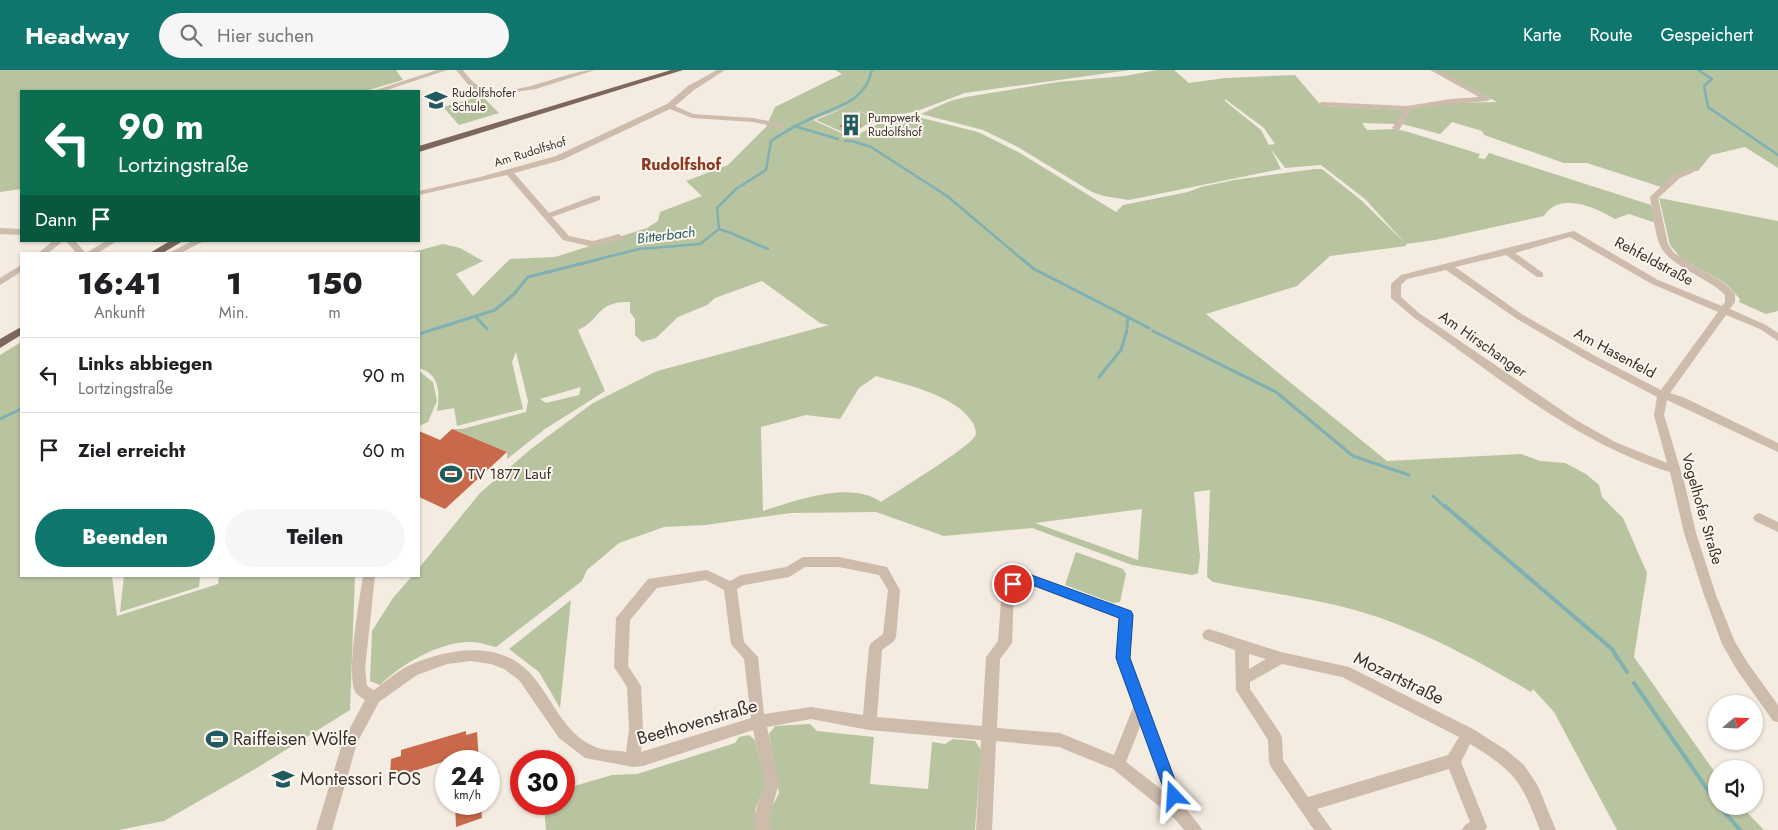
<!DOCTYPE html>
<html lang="de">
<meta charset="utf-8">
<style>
body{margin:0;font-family:Jost,sans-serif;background:#f6f6f6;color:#202124;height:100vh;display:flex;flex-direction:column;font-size:19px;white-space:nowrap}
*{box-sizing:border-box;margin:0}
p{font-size:16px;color:#757577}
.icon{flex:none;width:28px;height:28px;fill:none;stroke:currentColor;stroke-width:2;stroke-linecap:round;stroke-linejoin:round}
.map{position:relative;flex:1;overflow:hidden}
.panel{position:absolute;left:20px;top:182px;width:400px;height:325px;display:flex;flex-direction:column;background:#fff;border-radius:0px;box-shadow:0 1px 4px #0004}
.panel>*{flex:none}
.banner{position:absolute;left:20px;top:20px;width:400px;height:152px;border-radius:0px;box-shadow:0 1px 4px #0004;background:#0b6e4f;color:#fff;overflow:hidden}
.needle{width:32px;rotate:71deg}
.tools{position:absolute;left:1708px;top:625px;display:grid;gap:10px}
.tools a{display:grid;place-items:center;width:55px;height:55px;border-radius:50%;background:#fff;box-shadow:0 1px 4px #0004;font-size:25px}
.speed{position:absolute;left:435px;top:680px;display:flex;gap:10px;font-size:25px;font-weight:700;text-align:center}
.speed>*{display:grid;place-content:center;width:65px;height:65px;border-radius:50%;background:#fff;box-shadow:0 1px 4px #0004;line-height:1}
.speed small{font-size:12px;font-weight:400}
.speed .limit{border:8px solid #d22;background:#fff;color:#111}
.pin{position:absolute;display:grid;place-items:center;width:42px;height:42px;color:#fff;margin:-21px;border:2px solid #fff;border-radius:50%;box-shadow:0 1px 5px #0007}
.me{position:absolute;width:55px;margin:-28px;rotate:340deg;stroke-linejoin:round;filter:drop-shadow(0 0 4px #0008)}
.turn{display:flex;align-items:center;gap:18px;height:105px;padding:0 15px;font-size:22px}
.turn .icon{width:65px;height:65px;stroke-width:2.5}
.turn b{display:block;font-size:35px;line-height:42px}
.then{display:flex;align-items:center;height:48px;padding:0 15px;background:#0003;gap:10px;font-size:19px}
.eta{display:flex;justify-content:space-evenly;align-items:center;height:85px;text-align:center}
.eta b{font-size:30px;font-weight:800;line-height:35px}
.cta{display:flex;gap:10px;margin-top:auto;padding:10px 15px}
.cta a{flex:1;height:58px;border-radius:30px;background:#0f766e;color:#fff;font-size:20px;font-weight:800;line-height:58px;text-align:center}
.cta a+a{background:#f6f6f6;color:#202124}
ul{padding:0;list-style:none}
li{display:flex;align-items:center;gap:15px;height:75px;padding:0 15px;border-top:1px solid #e0e0e0}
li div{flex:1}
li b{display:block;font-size:19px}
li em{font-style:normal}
header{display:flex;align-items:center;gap:30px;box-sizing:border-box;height:70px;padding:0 25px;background:#0f766e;color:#fff}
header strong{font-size:24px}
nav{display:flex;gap:28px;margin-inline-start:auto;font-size:18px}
.search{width:350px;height:45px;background:#f6f6f6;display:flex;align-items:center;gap:12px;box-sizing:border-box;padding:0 18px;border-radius:28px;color:#757577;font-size:19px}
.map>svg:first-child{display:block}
.green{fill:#b8c4a0;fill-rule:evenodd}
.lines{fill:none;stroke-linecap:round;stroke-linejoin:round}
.stream-far2{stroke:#7fb0b2;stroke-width:2.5}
.stream-far1{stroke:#7fb0b2;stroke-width:3}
.stream{stroke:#7fb0b2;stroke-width:4}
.building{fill:#c8694b}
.minor{fill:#cdbbac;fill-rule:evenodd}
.major{fill:#7d675c;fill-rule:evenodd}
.route{fill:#1a73e8;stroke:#114b97}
.labels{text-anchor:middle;stroke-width:4;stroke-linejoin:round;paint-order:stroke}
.far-poi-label{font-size:12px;fill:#3b302b;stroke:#fbf5ee;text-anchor:start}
.far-street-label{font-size:12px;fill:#3b302b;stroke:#fbf5ee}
.far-water-label{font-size:14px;font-style:italic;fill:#1f5a5e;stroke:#fbf5ee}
.street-label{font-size:15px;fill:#3b302b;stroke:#fbf5ee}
.poi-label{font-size:15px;fill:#3b302b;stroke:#fbf5ee;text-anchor:start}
.far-district-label{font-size:16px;font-weight:bold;fill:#8c3b22;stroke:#fbf5ee}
.near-street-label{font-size:18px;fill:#3b302b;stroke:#fbf5ee}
.near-poi-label{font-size:18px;fill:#3b302b;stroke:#fbf5ee;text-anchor:start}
</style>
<header>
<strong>Headway</strong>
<div class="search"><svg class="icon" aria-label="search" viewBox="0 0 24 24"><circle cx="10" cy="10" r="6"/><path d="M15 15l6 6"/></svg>Hier suchen</div>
<nav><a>Karte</a><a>Route</a><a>Gespeichert</a></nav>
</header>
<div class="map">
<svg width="1778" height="760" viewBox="0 0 1778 760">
<rect width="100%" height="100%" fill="#f4ebe1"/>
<!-- green -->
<path class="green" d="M0 0H396L403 10 365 21H21V119L0 122Z
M835 0H1130L965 23 917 41 878 49 848 36 813 50 852 68 883 51 895 48 918 47 978 62 1020 83 1116 142 1123 135 1188 122 1201 117 1234 110 1315 99H1322L1361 130 1405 173 1365 129 1321 95 1285 98 1271 79 1281 99 1129 130 1104 126 1092 122 1016 76 983 60 921 44 950 31 966 27 1058 12 1125 6 1157 0H1174L1189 13 1225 8 1295 5 1319 33 1324 36 1406 40 1396 54 1362 53 1367 60 1395 59 1405 61 1480 84 1478 88 1485 89 1489 83 1651 135 1656 153 1629 144 1615 149C1594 137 1560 121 1544 146L1435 170 1406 174V176L1330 186 1297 216 1206 244 1387 391 1521 384 1540 391 1565 393 1586 404 1599 415 1602 427 1623 448 1647 503 1634 587 1716 704V736H1741L1764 760H1617L1554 642 1533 619 1531 622C1475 589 1418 558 1355 540 1310 528 1259 521 1213 512L1207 507 1210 420 1194 422 1200 487 1198 503 1192 505 1132 495 1032 458 944 466 876 442 791 443 705 455 664 457 619 473 587 500 582 511 496 577C489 576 481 572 473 572 442 570 401 594 380 615L370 611 372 561 393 528 412 506H419V498L480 423 532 378 593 333 657 301 829 255 820 253 762 211 715 228 707 235 678 247 656 268 642 272 635 265V249L630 242V232C596 231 601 250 578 260L605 321 545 359 507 389V382L452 359H462L526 342 528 331 516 282 512 292 523 339 457 356 454 338 437 341C440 323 440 304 419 298V184H405L443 174 460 178 483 191 456 204 473 226 510 189 555 187 647 158 658 151 660 142 702 126 686 111 728 95 766 57 775 37 842 4ZM1225 29 1264 58 1275 74 1269 75 1261 60 1225 31ZM876 306C906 315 958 325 974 355 975 359 977 362 975 366 970 377 896 422 881 432 851 410 795 431 763 441L761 357 806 345 840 349 859 318ZM581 317 579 325 546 333 540 329ZM1142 439 1138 490 1035 453Z
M1435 0H1778V98L1745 77 1711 85 1698 101H1683L1661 117 1587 93H1564L1484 65 1482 61 1452 52 1440 64 1402 54 1412 38 1452 33 1497 32Z
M482 26 499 43 459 55 443 37Z
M848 36 876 49 849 65 816 50Z
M1659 128 1778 151V241L1766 244 1739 232 1740 229 1725 213 1680 187 1670 175Z
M21 272V506H112L117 546 218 514 219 506H355L350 640 255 699 164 751 119 760H0V285Z
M419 301 433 312 437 331 428 352 419 356Z
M1076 482 1123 499 1126 504 1120 532 1113 533 1065 515Z
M124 506H200L199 517 120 542Z
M571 530 560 638 539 602 509 579Z
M810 654 817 661 874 667 870 714 928 719 932 672 945 674 953 669 975 671 981 680 975 760H770L767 747 779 723 769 664 775 656Z
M749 665 755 670 766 713 755 740 756 760H546L544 734H564V719L612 705 637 704 735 673 739 667Z"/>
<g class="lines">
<!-- stream-far2 -->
<path class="stream-far2" d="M1698 0 1712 9 1704 16 1708 37 1778 85
M794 56 838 69
M845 71H852L871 77 947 126 1023 190
M719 159 731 163
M733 164 768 179
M595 190 639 179 700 174 719 159 717 138 736 119 766 100 771 71C784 62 797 55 812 48 838 36 865 32 872 0"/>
<!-- stream-far1 -->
<path class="stream-far1" d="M1022 189 1034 199 1149 258
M476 247 487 259
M1127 257 1128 247
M1153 261 1276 322 1353 386 1409 405
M419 264 495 240 514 224 528 207 600 189
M1099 307 1121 280 1127 260
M0 349 21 339
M1433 426 1446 438"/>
<!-- stream -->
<path class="stream" d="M1445 436 1612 579 1618 589
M1620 591 1627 602
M1634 613 1716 732
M1719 736 1740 760"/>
</g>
<!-- building -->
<path class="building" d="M852 50 862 55 850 61 839 56Z
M452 359 507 382 445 439 419 427V361L440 370Z
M466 661V665L477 662 479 691H446L401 705V703L390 706 391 689 401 686V680Z
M455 734H481L482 748 456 757Z"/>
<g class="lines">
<!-- minor -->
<path class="minor" d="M437 0H447L384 21H373Z
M456 0H463C467 5 471 11 476 14 505 35 564 0 595 0L536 19 501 24 487 23 472 19Z
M717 0H725L694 20 675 36 693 44 753 48 783 54V58L753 52 692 48 670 39 562 90 514 103 549 143 594 126H600V130L552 147 569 166 593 171 619 164 623 167 622 169 593 177 563 170 507 105 419 125V121L480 107 556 86 667 34 688 16Z
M1430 0H1438L1491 29 1487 31 1413 38 1399 60H1396L1392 58 1404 40 1322 36 1318 34 1322 32 1407 36 1451 29 1479 27Z
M1691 98 1695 100 1694 102 1680 108 1658 128 1668 174 1674 183 1724 213 1735 224V232L1730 239 1766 255 1778 263V271L1760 259 1726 245 1670 323 1685 328 1778 373V382L1667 330 1664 345 1685 415 1696 463 1716 525 1735 572 1747 592 1778 635V652L1773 651 1737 600 1722 574 1704 525 1684 463 1670 402C1574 372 1494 304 1413 247L1391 228V214L1401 205 1574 161 1658 210 1722 236 1725 232V225C1708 207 1667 196 1659 173 1654 158 1653 142 1650 127L1674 104ZM1570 167 1652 214 1718 242 1661 320 1595 286 1523 245 1455 197 1506 185 1537 207H1543V203L1515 183ZM1446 200 1517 249 1587 290 1657 327 1654 345 1667 393 1615 372 1576 350 1419 243 1401 227V215L1407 209Z
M0 158 21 159V165L0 164Z
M53 171H63L47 184H37Z
M66 171H75L86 183 106 171H117L96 184H77Z
M192 171H204L179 184H167Z
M21 195V202L0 215V208Z
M1759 443 1778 452V462L1755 451 1753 448 1755 445Z
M803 487H839L887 497 900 520 896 567 894 571 882 580 877 647 982 656 986 587 998 571 1002 518C1006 510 1022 502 1030 504L1131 541 1133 545 1130 588 1186 739 1199 755 1202 760H1184L1175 749 1113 699 1059 677 996 671 992 760H976L981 670 869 660 811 649 767 657 779 713 769 749 771 760H755L753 749 765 713 753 660 643 696 633 697 585 688 559 668 519 610 504 599 491 594 471 591 447 594 417 605 379 632 357 673 332 760H316L343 671 365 630C363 628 358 626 356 623 345 609 360 527 363 506H375L365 599 367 616 374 620C385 612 396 602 408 596 445 579 497 569 529 602 551 625 562 662 593 676 602 681 616 680 626 682L629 659 627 617 614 597 616 548 648 509 707 500 730 511 741 505 786 497ZM805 497H839L879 505 888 520 883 564 871 573 869 577 863 645 811 637 764 644 758 587 744 572 737 519 744 515 789 507ZM706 510 724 520 731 574 744 589 751 648 641 682 643 659 641 616 628 596 630 550 657 518ZM1027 514 1119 548 1116 588 1134 635 1114 685 1060 663 997 658 1000 589 1012 573 1014 521ZM1141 654 1165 722 1126 692Z
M1209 559 1281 582 1349 597 1473 659 1506 680 1524 695 1538 716 1556 760H1540C1521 711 1516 702 1470 674L1461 692 1487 757 1485 760H1462L1465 755 1470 752 1449 699 1317 739 1332 760H1314L1271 697 1269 692 1268 670 1236 620 1235 580 1204 569 1202 565 1204 561ZM1249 584 1266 589 1249 599ZM1282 594 1342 607 1459 667 1448 685 1308 727 1283 690 1282 668 1280 663 1250 619V612Z"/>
<!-- major -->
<path class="major" d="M671 0H683L419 82V76Z
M170 171H183L161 184H148Z
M21 257V265L0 278V269Z"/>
</g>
<!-- route -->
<path class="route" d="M1026 503 1131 541 1133 545 1130 588 1181 726 1179 731 1174 733 1168 731 1116 588 1119 548 1027 513 1013 519 1009 518 1007 514 1009 510Z"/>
<!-- icons -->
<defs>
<g id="school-bare" transform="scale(1.725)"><path d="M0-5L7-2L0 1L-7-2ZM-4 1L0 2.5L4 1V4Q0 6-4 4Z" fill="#1f5a5e" stroke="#fbf5ee" stroke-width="2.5" paint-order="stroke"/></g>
<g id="building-bare" transform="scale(1.725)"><path d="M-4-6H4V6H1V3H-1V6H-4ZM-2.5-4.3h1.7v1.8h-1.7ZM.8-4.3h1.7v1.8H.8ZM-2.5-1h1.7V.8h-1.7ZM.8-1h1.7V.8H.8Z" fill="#1f5a5e" stroke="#fbf5ee" stroke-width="2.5" paint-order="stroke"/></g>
<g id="stadium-bare" transform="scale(1.725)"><path d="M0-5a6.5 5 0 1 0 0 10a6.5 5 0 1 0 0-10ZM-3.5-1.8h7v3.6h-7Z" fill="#1f5a5e" stroke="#fbf5ee" stroke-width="2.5" paint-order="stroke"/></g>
</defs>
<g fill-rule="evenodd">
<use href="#school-bare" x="436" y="30"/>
<use href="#building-bare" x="851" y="55"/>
<use href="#stadium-bare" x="451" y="404"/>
<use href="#stadium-bare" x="217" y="669"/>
<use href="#school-bare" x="283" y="709"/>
</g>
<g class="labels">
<!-- far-poi labels -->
<g class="far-poi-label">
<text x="452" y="27">Rudolfshofer<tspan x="452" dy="14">Schule</tspan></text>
<text x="868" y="52">Pumpwerk<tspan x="868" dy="14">Rudolfshof</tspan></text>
</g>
<!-- far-street labels -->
<g class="far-street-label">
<text transform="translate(530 82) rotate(-17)" y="4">Am Rudolfshof</text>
</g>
<!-- far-water labels -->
<g class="far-water-label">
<text transform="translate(666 165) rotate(-7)" y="5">Bitterbach</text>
</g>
<!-- street labels -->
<g class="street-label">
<text transform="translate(1654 191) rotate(28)" y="5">Rehfeldstraße</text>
<text transform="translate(1483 274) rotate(35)" y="5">Am Hirschanger</text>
<text transform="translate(1615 283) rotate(28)" y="5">Am Hasenfeld</text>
<text transform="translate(1702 439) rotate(74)" y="5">Vogelhofer Straße</text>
</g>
<!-- poi labels -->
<g class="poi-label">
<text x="468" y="409">TV 1877 Lauf</text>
</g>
<!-- far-district labels -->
<g class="far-district-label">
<text x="681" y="100">Rudolfshof</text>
</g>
<!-- near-street labels -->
<g class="near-street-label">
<text transform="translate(1399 608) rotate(26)" y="6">Mozartstraße</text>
<text transform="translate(697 652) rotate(-16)" y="6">Beethovenstraße</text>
</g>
<!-- near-poi labels -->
<g class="near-poi-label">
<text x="233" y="675">Raiffeisen Wölfe</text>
<text x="300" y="715">Montessori FOS</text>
</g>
</g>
</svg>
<div class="tools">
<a><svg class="needle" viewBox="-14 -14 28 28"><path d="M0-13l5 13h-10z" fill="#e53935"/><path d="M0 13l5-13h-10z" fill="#757577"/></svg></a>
<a><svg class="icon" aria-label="sound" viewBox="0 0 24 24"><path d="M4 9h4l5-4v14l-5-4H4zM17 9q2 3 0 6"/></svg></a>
</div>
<div class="speed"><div>24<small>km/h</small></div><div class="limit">30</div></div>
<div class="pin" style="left:1013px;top:514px;background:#d93025"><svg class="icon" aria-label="arrive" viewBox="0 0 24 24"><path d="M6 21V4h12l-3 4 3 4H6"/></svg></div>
<svg class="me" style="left:1174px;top:726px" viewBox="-20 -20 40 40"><path d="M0-17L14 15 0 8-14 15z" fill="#1a73e8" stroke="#fff" stroke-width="4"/></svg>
<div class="banner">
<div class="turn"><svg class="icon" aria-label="left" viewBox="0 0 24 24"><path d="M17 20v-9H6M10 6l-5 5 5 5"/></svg><div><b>90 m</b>Lortzingstraße</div></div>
<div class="then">Dann<svg class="icon" aria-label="arrive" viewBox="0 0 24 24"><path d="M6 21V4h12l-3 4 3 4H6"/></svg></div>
</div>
<section class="panel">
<div class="eta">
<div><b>16:41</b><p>Ankunft</p></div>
<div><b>1</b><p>Min.</p></div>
<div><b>150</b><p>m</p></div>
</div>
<ul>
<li><svg class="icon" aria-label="left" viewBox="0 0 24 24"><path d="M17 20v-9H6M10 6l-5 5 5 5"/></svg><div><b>Links abbiegen</b><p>Lortzingstraße</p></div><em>90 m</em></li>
<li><svg class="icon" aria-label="arrive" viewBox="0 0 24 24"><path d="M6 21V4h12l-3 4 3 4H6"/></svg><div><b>Ziel erreicht</b></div><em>60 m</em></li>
</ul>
<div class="cta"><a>Beenden</a><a>Teilen</a></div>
</section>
</div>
